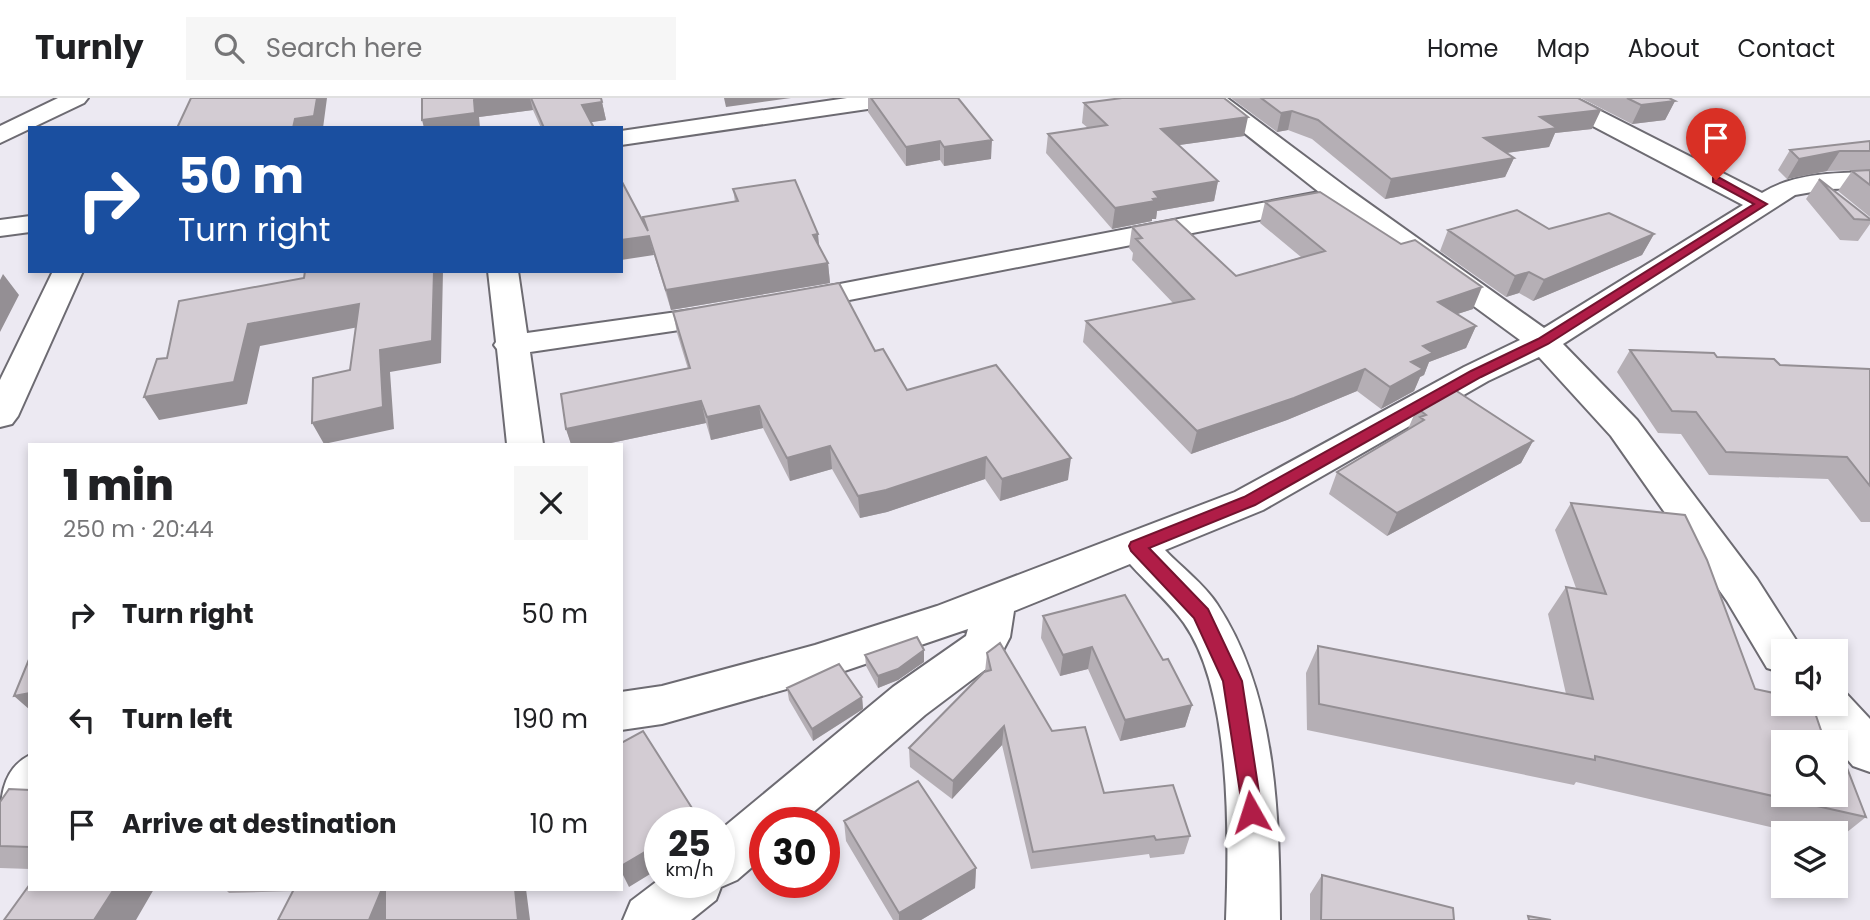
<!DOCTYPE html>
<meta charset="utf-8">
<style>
body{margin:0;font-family:Poppins,sans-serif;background:#f6f6f6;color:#202124;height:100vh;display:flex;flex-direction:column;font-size:26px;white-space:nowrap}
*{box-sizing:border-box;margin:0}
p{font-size:23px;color:#757577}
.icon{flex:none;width:38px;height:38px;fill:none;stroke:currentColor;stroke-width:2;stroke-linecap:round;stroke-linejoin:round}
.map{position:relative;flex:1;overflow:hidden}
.side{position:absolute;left:28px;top:345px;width:595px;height:448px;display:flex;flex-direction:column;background:#fff;border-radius:0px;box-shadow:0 4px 10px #0003}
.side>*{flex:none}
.guide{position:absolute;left:28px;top:28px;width:595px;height:147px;border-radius:0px;box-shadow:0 4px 10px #0003;background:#1a4fa0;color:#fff;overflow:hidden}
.controls{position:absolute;left:1771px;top:541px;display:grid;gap:14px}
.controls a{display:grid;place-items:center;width:77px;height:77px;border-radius:0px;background:#fff;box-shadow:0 4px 10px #0003;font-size:35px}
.speed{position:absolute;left:644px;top:709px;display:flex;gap:14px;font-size:35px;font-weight:700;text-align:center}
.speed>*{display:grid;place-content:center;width:91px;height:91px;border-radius:50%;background:#fff;box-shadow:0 4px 10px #0003;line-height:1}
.speed small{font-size:18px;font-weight:400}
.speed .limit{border:10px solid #d22;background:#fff;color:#111}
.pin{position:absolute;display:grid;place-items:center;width:60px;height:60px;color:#fff;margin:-72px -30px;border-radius:50% 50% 50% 0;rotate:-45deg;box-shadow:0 0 7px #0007}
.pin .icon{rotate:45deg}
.me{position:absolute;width:77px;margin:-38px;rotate:354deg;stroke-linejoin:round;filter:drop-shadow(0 0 5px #0008)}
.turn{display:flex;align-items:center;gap:24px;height:147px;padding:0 35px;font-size:32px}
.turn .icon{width:91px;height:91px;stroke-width:2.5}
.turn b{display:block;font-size:49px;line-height:60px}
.round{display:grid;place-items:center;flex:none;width:74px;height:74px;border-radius:0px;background:#f6f6f6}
.overview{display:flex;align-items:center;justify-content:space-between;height:119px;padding:0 35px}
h1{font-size:42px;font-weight:800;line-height:52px}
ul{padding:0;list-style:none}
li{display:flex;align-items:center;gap:21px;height:105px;padding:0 35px}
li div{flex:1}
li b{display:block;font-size:26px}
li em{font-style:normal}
header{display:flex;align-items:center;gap:42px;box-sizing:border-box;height:98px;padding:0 35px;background:#fff;border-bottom:2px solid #e0e0e0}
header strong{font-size:33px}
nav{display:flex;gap:38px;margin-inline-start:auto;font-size:24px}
.search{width:490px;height:63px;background:#f6f6f6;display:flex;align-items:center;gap:18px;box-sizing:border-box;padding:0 24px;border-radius:0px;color:#757577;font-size:26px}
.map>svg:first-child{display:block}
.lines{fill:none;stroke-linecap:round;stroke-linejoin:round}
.minor-casing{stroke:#6d6b72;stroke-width:4}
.minor{fill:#fff;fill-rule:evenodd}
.wall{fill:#b5afb5}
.shaded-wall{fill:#948f94}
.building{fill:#d3ccd3;stroke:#948f94;stroke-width:2}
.route{fill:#b01d47;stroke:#72132e;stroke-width:2}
</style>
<header>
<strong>Turnly</strong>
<div class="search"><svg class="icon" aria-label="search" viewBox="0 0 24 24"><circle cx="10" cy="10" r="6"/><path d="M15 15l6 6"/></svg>Search here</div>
<nav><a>Home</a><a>Map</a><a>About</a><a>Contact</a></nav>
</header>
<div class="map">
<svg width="1870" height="822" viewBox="0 0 1870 822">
<rect width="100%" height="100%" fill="#ece9f2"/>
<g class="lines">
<!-- minor casing -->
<g class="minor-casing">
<path id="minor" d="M58 0H88L84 5 0 45V28Z
M847 0H907L903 5 895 7 621 47V33Z
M1200 0H1227L1350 92 1544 230 1743 107 1549 5 1545 0H1575L1762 95C1794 75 1833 75 1870 74V90L1829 91 1795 97 1563 246 1637 322 1757 481 1803 553H1783V575L1767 570 1727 503 1611 338 1539 259 1488 283 1263 412 1165 452C1181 469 1204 486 1217 506 1277 597 1279 716 1280 822H1226C1229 740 1232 593 1184 525 1169 504 1147 485 1130 466L1014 513 1010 539 998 562 925 617 802 724H765V758L737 782 721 789 716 802 691 822H623L631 803 660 781V784H719V733L893 589 966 538 968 531 815 583 662 626 621 632V594L662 588 815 547 937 508 1235 394 1464 269 1520 242 1336 107 793 213 782 211 778 204 782 197 793 195 1319 94Z
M30 118V134L0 138V122Z
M53 173H83L18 318 12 326 0 329V282Z
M488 173H518L527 235 727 207 738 209 743 216 738 223 727 225 530 254 543 346H507L497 251 494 247 496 244Z
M1836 590 1843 592 1870 621V674L1853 668 1836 648V644H1832L1811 620 1804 606H1836Z
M30 657C30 694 41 725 0 741 0 703 0 672 30 657Z"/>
</g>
<!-- minor -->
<use href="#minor" class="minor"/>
</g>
<!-- wall -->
<path class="wall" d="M422 0H601L606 22 591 24 594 30H541L533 12 479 19Z
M868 0H958L991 61 944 68 940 62 906 68 868 14Z
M1231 0H1578L1592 31 1555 35 1549 49 1507 55 1514 60 1505 79 1385 101 1312 41 1288 32 1277 34Z
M1581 0H1669L1675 3 1665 22 1632 26Z
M1084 5 1244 38 1179 47 1218 83 1214 103 1157 113 1156 121H1152V123L1112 131 1046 55 1048 36 1088 30 1082 25Z
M1870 43V72L1827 73 1787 81 1778 72 1790 52Z
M1870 72V119L1838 93 1852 73Z
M1819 81 1870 121V126L1858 143 1840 142 1806 101Z
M733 91 820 149 828 165 830 185 671 212 654 157 643 119 735 104Z
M1265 104 1473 211 1457 216 1476 228 1466 250 1429 264 1424 277 1420 279 1414 293 1381 311 1357 293 1287 322 1191 356 1083 244 1086 223 1173 205 1132 162 1133 155 1129 150 1132 129 1236 178 1301 159 1260 125Z
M1549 131 1654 136 1642 157 1533 203 1519 195 1506 199 1440 153 1448 132Z
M673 214 875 253 907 292 1068 382 1000 403 985 381 887 414 860 420 832 371 790 383 763 330 711 342 706 325 606 346H571L566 331 688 271 677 235Z
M1630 252 1717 259 1780 267 1870 271V424H1861L1828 381 1709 377 1681 336 1658 335 1617 274Z
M1417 310 1533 343 1521 365 1387 438 1329 396 1337 374 1408 331Z
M1571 405 1755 591 1783 644 1866 719 1836 743V735H1796L1576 684 1574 687 1307 632 1306 575 1318 548 1566 596 1548 516 1566 489 1576 490 1555 432Z
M1043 518 1163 562 1192 607 1185 629 1120 643 1088 571 1060 578 1041 540Z
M924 552V564L898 582 878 590 866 568 865 557Z
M987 555 1104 695 1190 738 1184 756 1150 760 1149 756 1031 771 1002 647 952 701 910 669 909 650 985 574Z
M787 590 862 599 863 611 813 643 789 602Z
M30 692V771L0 770V704Z
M844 723 976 770 975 790 921 822H893L846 743Z
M1322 777 1454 822H1310V796Z
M225 791H526L293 793 229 795Z"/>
<!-- shaded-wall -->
<path class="shaded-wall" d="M317 0H327L323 30H293L295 21Z
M486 0H530L533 12 479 19 480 30H424L422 22 474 2Z
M724 0H791L726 9Z
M1675 3 1665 22 1632 26 1641 7Z
M602 4 606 22 586 25 582 7Z
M1601 12 1592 31 1555 35 1549 49 1476 59 1484 40 1540 19Z
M1292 13 1288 32 1277 34 1281 15Z
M1248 19 1244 38 1158 50 1161 31Z
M992 42 991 61 944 68V49Z
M940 43V62L906 68V49Z
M1840 53 1827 73 1787 81 1799 61Z
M1514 60 1505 79 1385 101 1391 81Z
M1218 83 1214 103 1157 113 1156 121H1152V123L1112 131 1115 110 1154 94Z
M818 136 820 156 813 137Z
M1654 136 1642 157 1533 203 1544 182Z
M649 138 654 157 621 162V142Z
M828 165 830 185 671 212 666 192Z
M434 173H443L441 265 390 274 394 331 324 346 312 325 380 252Z
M1529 174 1519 195 1506 199 1515 178Z
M3 176 19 197 0 234V182Z
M1482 189 1473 211 1430 225 1438 204Z
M359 206 369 227 260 248 247 306 159 322 144 299 248 226Z
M1476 228 1466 250 1429 264 1424 277 1420 279 1414 293 1381 311 1390 289 1423 248Z
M1365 271 1357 293 1287 322 1191 356 1197 333Z
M701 303 706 325 606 346H571L566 331Z
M759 308 763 330 711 342 707 319Z
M1533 343 1521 365 1387 438 1397 415Z
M830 348 832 371 790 383 787 360Z
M986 359 985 381 887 414 860 420 858 398Z
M1071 360 1068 382 1000 403 1002 381Z
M1092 549 1088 571 1060 578 1063 557Z
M924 552V564L898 582 878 590V578Z
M30 595V612L14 598Z
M862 599 863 611 813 643 812 631Z
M1192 607 1185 629 1120 643 1125 622Z
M1004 628 1002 647 952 701 953 683Z
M660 745V770L629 789 621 773V768Z
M976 770 975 790 921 822H899V815Z
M114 791H154L136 822H94Z
M382 791H390L397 822H369Z
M515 791H526L530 822H518Z"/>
<!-- building -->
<path class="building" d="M191 0H317L314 18 295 21 293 30H256V29L246 30H177Z
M422 0H486L474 2 475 15 422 22Z
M531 0H601L602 4 582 7 594 30H544Z
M871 0H958L992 42 944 49 940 43 906 49Z
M1122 0H1224L1248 19 1161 31 1218 83 1154 94 1159 100 1153 101 1155 103 1115 110 1048 36 1107 27 1084 5Z
M1261 0H1578L1601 12 1540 19 1557 30 1484 40 1514 60 1391 81 1318 22 1292 13 1281 15Z
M1627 0H1669L1675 3 1641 7Z
M1870 43V53H1840L1799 61 1790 52Z
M1870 72V87L1852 73Z
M1819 81 1870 121V122L1854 121Z
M621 82 648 133 643 119 738 103 733 91 795 82 818 136 813 137 828 165 666 192 649 138 621 142Z
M1320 94 1401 146 1415 142 1482 189 1438 204 1476 228 1423 248 1433 255 1411 264 1423 271 1390 289 1365 271 1294 300 1197 333 1086 223 1194 201 1136 141 1142 140 1132 129 1175 121 1236 178 1325 153 1265 104Z
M1517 112 1549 131 1609 115 1654 136 1544 182 1529 174 1515 178 1448 132Z
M305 173H434L432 243 380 252 383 309 312 325 313 280 350 272 359 206 248 226 234 284 144 299 157 261 167 260 179 203 304 180Z
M839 185 875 253 883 251 907 292 996 267 1071 360 1002 381 986 359 886 392 858 398 830 348 787 360 759 308 707 319 701 303 566 331 561 296 690 270 673 214Z
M1630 252 1714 255 1717 259 1774 261 1780 267 1870 271V388L1847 359 1726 354 1696 314 1672 313Z
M1452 290 1533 343 1397 415 1337 374 1424 322 1420 319 1426 317 1417 310Z
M1571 405 1685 417 1707 462 1755 591 1783 597V606H1812L1825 644H1783V696H1836V655L1842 657 1866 719 1595 658V662L1319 606 1318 548 1593 601 1566 489 1606 496Z
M1125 497 1163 562 1168 561 1192 607 1125 622 1092 549 1063 557 1043 518Z
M917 539 924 552 898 571 878 578 865 557Z
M1000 545 1052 633 1085 629 1104 695 1173 687 1190 738 1156 742 1154 738 1033 754 1004 628 953 683 909 650 984 574 991 572 987 555Z
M30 559V595L14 598Z
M839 566 862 599 812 631 787 590Z
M643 633 699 721 693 724H660V745L621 768V645Z
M918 683 976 770 899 815 844 723Z
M9 691 30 692V749L0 748V704Z
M1322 777 1453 810 1454 822H1321Z
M30 786V791H114L94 822H4Z
M294 791H382L369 822H278Z
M385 791H515L518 822H385Z
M1528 818 1551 822H1529Z"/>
<!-- route -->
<path class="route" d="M1713 80H1720L1767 106 1548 246 1481 279 1255 407 1149 450 1208 511 1242 583 1262 714 1259 721 1251 723 1244 721 1223 583 1194 520 1131 453 1129 448 1131 444 1244 399 1471 273 1538 241 1754 106 1713 84Z"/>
</svg>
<div class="controls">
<a><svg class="icon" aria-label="sound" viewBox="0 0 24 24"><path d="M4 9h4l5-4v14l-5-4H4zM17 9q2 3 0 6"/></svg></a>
<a><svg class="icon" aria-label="search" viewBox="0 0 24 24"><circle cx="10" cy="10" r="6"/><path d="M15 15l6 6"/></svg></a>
<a><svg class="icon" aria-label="layers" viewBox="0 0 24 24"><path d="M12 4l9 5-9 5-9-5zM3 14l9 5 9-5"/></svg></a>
</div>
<div class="speed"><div>25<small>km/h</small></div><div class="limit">30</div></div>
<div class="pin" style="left:1716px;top:82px;background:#d93025"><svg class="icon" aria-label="arrive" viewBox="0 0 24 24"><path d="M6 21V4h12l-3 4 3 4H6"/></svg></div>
<svg class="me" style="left:1251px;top:714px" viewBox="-20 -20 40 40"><path d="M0-17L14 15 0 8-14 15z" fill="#b01d47" stroke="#fff" stroke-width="4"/></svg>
<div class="guide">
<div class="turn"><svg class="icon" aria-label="right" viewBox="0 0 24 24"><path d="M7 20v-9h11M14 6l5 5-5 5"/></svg><div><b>50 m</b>Turn right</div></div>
</div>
<section class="side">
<div class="overview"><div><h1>1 min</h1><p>250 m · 20:44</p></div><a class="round"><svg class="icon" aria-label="close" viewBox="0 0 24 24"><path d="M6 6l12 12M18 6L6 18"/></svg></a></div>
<ul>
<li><svg class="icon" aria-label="right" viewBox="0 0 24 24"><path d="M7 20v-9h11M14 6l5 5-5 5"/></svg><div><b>Turn right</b></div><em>50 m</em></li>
<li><svg class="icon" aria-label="left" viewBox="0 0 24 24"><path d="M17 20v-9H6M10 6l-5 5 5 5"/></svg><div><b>Turn left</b></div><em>190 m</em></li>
<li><svg class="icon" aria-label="arrive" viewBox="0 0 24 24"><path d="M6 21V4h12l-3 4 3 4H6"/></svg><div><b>Arrive at destination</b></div><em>10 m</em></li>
</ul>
</section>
</div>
